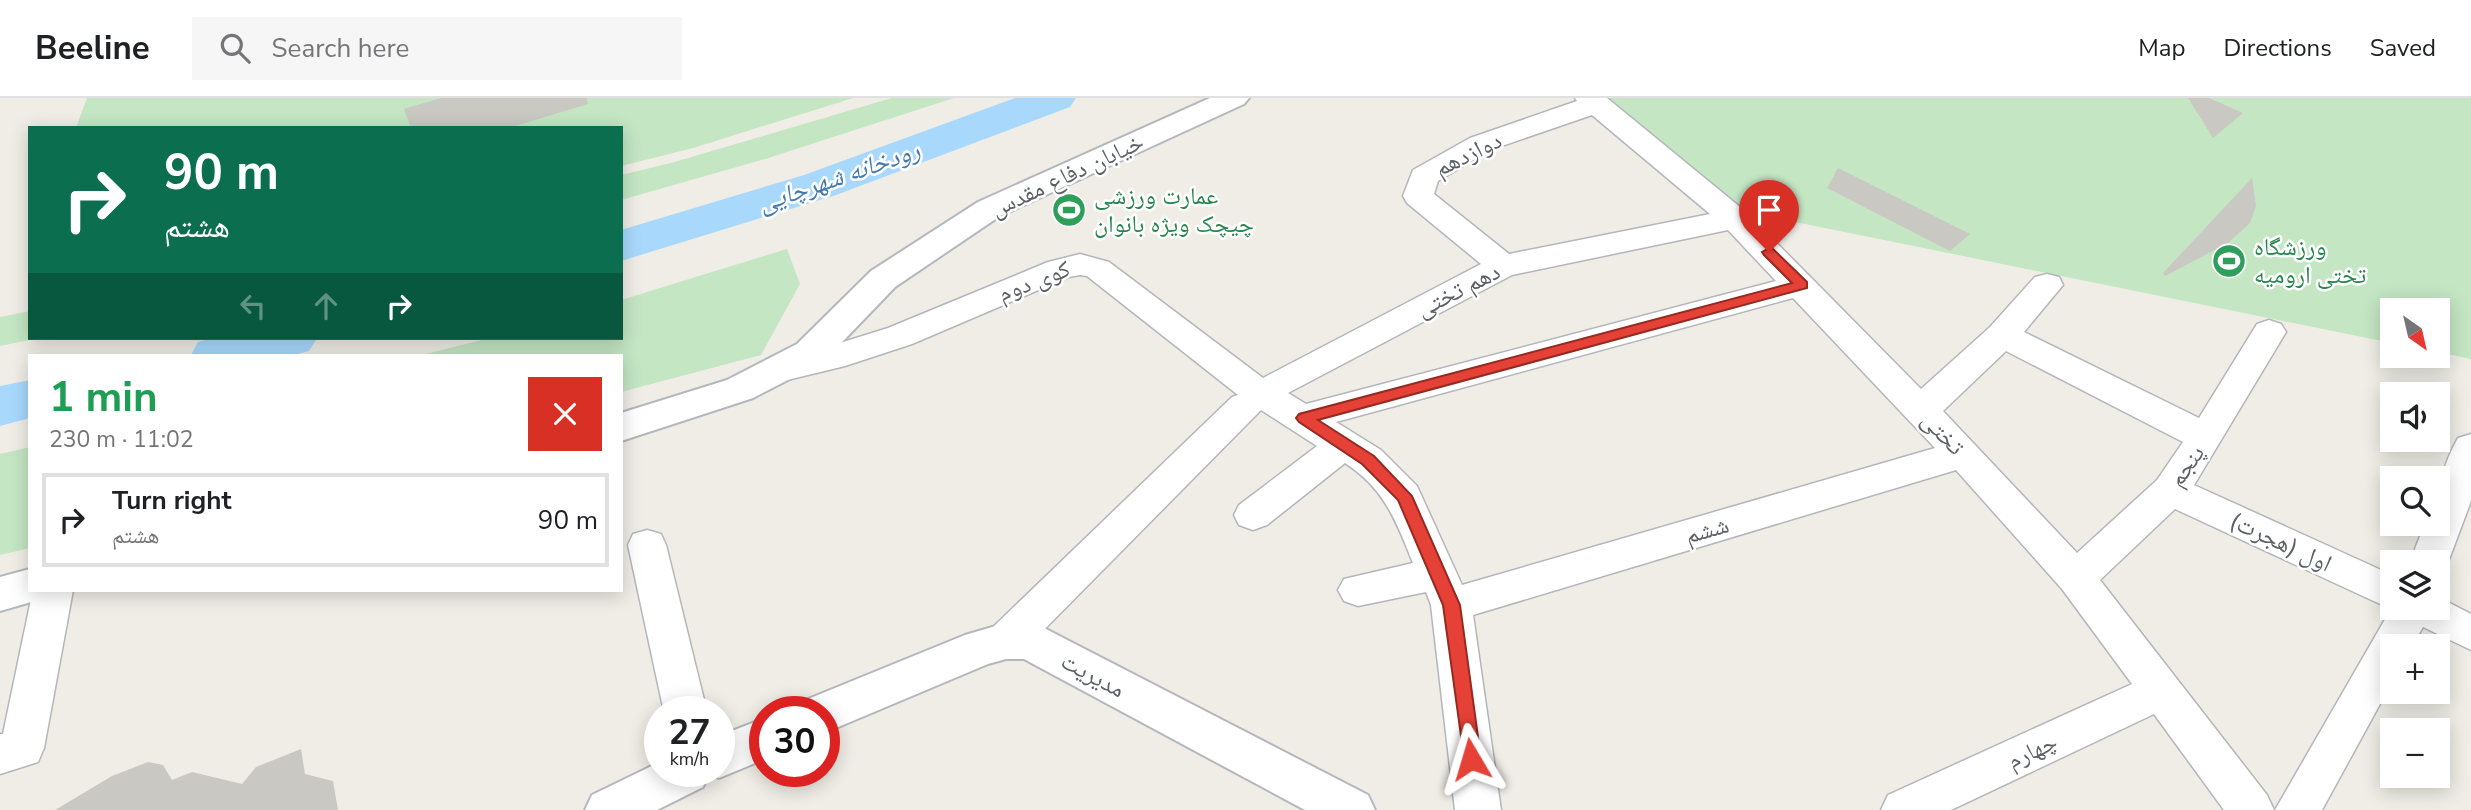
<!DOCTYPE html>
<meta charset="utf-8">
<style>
body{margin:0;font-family:"Nunito Sans","Noto Naskh Arabic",sans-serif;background:#f6f6f6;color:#202124;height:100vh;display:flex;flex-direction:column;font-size:26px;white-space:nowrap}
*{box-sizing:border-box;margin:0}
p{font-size:23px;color:#757577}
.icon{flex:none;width:38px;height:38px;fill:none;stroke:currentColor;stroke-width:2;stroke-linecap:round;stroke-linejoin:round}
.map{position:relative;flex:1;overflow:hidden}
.sheet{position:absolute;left:28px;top:256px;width:595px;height:238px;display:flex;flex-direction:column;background:#fff;border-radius:0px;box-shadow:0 4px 18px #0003}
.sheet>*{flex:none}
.top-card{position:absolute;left:28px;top:28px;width:595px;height:214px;border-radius:0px;box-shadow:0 4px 18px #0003;background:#0b6e4f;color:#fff;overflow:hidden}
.needle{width:46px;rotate:146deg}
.controls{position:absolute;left:2380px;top:200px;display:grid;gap:14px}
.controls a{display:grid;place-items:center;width:70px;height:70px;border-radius:0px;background:#fff;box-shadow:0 4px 18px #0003;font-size:35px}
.speed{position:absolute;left:644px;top:598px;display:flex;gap:14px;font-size:35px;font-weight:700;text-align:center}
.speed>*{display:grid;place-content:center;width:91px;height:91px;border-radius:50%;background:#fff;box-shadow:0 4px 18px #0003;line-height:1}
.speed small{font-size:18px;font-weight:400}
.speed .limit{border:10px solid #d22;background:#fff;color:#111}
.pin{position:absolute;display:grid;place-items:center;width:60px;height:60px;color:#fff;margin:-72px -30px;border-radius:50% 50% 50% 0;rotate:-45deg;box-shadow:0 0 7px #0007}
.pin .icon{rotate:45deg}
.me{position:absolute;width:77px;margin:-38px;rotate:353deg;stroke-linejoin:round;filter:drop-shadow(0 0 5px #0008)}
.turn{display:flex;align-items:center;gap:24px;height:147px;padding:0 21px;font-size:32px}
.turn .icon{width:91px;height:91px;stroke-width:2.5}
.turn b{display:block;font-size:49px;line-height:60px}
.lanes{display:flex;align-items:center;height:66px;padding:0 21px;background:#0003;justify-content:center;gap:35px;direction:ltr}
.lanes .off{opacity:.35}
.round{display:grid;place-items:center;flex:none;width:74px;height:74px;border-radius:0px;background:#f6f6f6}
.head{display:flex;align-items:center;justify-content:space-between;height:119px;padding:0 21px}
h1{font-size:42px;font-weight:700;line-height:52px;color:#1e9e55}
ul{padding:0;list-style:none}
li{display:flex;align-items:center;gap:21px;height:94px;margin:0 14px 10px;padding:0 7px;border:4px solid #e0e0e0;border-radius:0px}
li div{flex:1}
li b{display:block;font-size:26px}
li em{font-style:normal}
header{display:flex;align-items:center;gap:42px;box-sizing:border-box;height:98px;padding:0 35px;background:#fff;border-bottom:2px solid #e0e0e0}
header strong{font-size:33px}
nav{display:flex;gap:38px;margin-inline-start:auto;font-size:24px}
.search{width:490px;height:63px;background:#f6f6f6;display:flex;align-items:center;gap:18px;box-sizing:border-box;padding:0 24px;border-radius:0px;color:#757577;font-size:26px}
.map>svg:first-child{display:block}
.green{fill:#c4e6c3}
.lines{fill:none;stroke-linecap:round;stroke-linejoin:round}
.river{fill:#a8d9fd;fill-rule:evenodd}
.building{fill:#cac8c3}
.street-casing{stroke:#b3b6ba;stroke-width:3}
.secondary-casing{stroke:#b4b8bd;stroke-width:4}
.street{fill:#fff;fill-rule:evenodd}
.secondary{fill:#fff;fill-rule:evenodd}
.route{fill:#e54136;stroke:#952a23;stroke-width:2}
.labels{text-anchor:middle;stroke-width:5;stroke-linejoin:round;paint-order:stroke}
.street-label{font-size:24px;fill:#5d6166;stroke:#fff}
.leisure-label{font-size:24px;fill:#27864d;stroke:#fff;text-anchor:start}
.water-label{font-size:26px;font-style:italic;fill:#447aaf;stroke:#fff}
</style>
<header>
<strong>Beeline</strong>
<div class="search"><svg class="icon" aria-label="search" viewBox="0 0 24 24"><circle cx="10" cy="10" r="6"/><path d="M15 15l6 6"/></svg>Search here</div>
<nav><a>Map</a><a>Directions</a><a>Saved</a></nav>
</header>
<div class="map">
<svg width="2471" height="712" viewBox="0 0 2471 712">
<rect width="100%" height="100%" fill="#efede6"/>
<!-- green -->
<path class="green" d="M87 0H853L693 50 621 68V30H76Z
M892 0H954L765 61 621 102V77L671 65Z
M1609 0H2471V261L2438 254V212H2392V245L1746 114Z
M787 151 800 186 761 257 621 294V257H422L489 240H621V202Z
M30 213V240H39L0 248V219Z
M30 349V450L0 457V356Z"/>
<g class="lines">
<!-- river -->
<path class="river" d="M1015 0H1076L1070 9 836 97 621 163V132L804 77Z
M214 240H317L309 253 293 257H191L198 244Z
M30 282V320L0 328V288Z"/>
</g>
<!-- building -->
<path class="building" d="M441 0H587L588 6 509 30H411L404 11Z
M2188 0H2209L2243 15 2213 40Z
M1838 70 1970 136 1950 153 1827 90Z
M2252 80 2256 108 2250 125 2228 145 2165 178 2163 175Z
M301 651 305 676 333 683 338 712H55L112 678 148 664 163 667 172 682 192 674 242 686 256 669Z"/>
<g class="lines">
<!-- street casing -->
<g class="street-casing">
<path id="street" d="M1575 0H1607L1746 114 1921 291 1990 229 2035 179 2047 176 2059 179 2063 187 2024 234 2199 320 2257 226 2269 222 2281 226 2286 234 2194 387 2392 477V509H2438V499L2471 516V552L2423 529 2412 548H2392V584L2322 712H2275L2391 511 2175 411 2100 482 2267 697 2274 712H2224L2154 616 1951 712H1881L1888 697 2132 586 2062 491 1956 372 1473 517 1501 712H1455L1431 507 1426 494 1358 508 1344 503 1338 492 1344 481 1413 465C1396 423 1385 391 1345 365L1267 427 1253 432 1239 427 1234 417 1239 407 1317 348 1261 312 1021 555 1006 560 991 555 985 543 991 531 1232 299 1238 297 1087 178 1080 177 1069 179 912 246 845 268 779 284 767 281 762 272 767 263 840 245 888 230 1048 164 1080 156 1109 164 1263 280 1481 166 1407 105 1403 98 1413 72 1470 40 1577 3ZM1592 17 1710 116 1509 156 1434 96 1438 83 1490 52ZM1728 132 1776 183 1306 306 1288 295 1512 177ZM1793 200 1935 350 1462 487 1417 388 1381 352 1336 324ZM2006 253 2183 344 2157 382 2077 455 1943 313Z
M2471 336V403L2444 475 2438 477V464H2410L2425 425H2438C2438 392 2441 370 2458 340Z
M647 432 661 436 666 447 707 614H664L628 447 633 436Z
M33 492H73L44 650 38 664 0 676V636H3Z"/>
</g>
<!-- secondary casing -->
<g class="secondary-casing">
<path id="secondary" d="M1210 0H1249L1244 6 1000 118 895 189 823 264 753 300 621 343V315L727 282 797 246 871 173 978 104Z
M30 471V492H49L45 500 0 513V479Z
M1006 525H1029L1044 530 1368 697 1375 712H1305L1024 561H1006L988 566 824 635V614H802L808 601 965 537Z
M765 620V661L719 680 709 676 703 689 657 712H585L592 697 660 664V674H719V638Z"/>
</g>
<!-- street -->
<use href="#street" class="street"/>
<!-- secondary -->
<use href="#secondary" class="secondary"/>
</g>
<!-- route -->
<path class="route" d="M1769 150 1773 151 1807 184V190L1318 322 1374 358 1412 398 1460 507 1481 661 1478 667 1471 669 1465 667 1443 507 1398 402 1362 366 1299 324 1296 320 1299 316 1792 185 1764 157 1762 154Z"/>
<!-- icons -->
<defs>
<g id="stadium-disc" transform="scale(1.75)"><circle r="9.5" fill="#2e9e5b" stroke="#fff"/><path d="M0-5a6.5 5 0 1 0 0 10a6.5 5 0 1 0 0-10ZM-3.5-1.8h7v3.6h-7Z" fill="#fff"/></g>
</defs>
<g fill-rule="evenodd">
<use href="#stadium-disc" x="1069" y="112"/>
<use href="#stadium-disc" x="2229" y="163"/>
</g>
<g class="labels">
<!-- street labels -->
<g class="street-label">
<text transform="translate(1468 56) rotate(-26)" y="8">دوازدهم</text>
<text transform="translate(1067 77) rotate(-25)" y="8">خیابان دفاع مقدس</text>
<text transform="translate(1034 183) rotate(-21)" y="8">کوی دوم</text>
<text transform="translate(1458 192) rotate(-27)" y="8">دهم تختی</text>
<text transform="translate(1943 335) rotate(46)" y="8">تختی</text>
<text transform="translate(2186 368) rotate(-55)" y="8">پنجم</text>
<text transform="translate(1707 432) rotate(-16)" y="8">ششم</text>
<text transform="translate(2281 444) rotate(25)" y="8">اول (هجرت)</text>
<text transform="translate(1093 577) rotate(28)" y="8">مدیریت</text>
<text transform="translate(2032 653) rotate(-25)" y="8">چهارم</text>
</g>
<!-- leisure labels -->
<g class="leisure-label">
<text x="1094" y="106">عمارت ورزشی<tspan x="1094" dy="28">چیچک ویژه بانوان</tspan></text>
<text x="2254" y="157">ورزشگاه<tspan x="2254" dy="28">تختی ارومیه</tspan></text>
</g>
<!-- water labels -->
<g class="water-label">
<text transform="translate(839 78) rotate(-19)" y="9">رودخانه شهرچایی</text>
</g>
</g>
</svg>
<div class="controls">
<a><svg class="needle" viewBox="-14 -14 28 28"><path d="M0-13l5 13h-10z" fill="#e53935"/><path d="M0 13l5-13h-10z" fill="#757577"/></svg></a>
<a><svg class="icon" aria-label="sound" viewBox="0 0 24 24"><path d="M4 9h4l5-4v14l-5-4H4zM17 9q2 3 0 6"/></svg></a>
<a><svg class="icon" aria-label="search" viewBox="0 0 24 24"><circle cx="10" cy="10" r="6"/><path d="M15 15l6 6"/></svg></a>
<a><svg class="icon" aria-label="layers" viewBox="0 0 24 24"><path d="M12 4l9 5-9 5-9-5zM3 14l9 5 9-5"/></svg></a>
<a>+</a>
<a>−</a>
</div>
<div class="speed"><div>27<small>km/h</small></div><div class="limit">30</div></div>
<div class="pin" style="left:1769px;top:154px;background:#d93025"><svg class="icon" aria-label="arrive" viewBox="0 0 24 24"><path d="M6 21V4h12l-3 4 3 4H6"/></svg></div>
<svg class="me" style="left:1471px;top:661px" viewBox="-20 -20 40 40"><path d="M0-17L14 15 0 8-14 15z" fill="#e54136" stroke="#fff" stroke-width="4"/></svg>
<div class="top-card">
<div class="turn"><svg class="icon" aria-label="right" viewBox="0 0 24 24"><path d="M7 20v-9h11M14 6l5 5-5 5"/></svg><div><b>90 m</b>هشتم</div></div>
<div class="lanes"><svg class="icon off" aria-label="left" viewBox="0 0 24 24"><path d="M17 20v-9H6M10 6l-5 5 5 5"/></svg><svg class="icon off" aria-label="ahead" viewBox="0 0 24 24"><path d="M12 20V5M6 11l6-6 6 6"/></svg><svg class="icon" aria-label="right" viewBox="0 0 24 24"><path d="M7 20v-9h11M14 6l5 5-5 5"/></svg></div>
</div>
<section class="sheet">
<div class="head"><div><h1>1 min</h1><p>230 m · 11:02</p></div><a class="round" style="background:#d93025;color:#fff"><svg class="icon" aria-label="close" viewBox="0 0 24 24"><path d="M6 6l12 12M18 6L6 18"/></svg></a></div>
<ul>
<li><svg class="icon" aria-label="right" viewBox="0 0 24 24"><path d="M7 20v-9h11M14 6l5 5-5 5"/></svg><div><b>Turn right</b><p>هشتم</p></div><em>90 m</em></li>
</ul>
</section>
</div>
